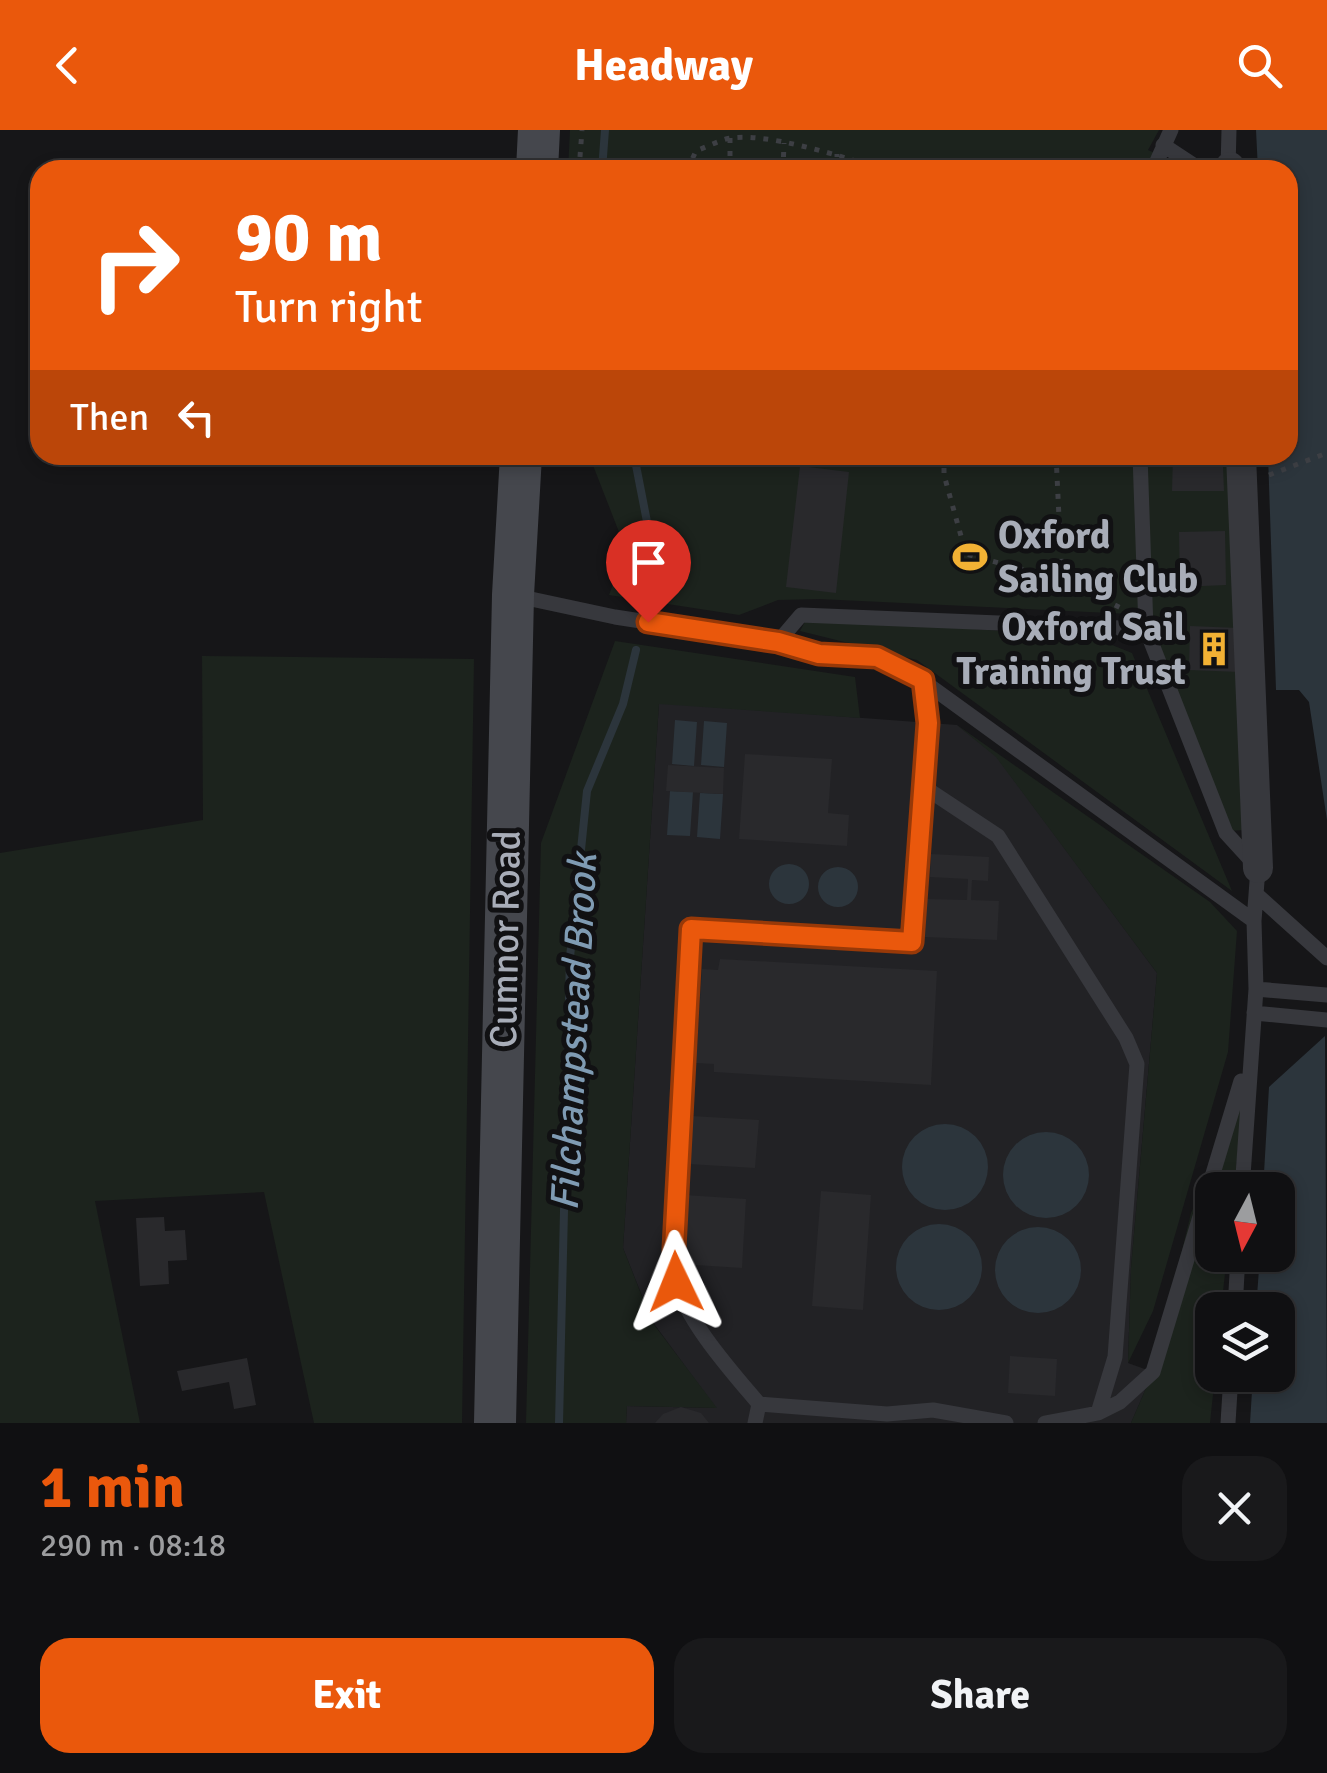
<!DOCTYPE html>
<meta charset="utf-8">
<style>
body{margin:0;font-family:Signika,sans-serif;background:#19191b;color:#f1f3f6;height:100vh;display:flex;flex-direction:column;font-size:38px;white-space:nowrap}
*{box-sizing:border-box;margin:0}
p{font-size:32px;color:#9c9d9f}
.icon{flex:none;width:55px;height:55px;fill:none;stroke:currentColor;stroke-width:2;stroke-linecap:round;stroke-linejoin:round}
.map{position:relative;height:1293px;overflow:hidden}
.details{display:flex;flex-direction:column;background:#101012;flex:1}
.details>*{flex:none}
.top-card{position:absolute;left:30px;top:30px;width:1268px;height:305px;border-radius:30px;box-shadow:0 5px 15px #0003,0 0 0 2px #303032;background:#ea580c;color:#fff;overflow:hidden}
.needle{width:65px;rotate:187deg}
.fabs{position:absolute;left:1195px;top:1042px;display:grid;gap:20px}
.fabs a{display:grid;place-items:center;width:100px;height:100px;border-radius:20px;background:#101012;box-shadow:0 5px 15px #0003,0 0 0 2px #303032;font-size:50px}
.pin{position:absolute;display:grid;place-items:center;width:85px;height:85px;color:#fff;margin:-102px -42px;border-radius:50% 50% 50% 0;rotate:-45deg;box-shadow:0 0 10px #0007}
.pin .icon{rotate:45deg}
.me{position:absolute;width:110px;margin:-55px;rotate:358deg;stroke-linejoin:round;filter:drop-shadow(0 0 8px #0008)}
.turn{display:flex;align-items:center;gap:35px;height:210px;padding:0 40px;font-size:45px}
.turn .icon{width:130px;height:130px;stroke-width:2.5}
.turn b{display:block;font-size:70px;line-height:85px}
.then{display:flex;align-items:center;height:95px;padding:0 40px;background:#0003;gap:20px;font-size:38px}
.round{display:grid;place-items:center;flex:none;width:105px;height:105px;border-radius:30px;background:#19191b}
.summary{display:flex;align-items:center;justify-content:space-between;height:170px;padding:0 40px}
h1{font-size:60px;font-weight:800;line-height:75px;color:#ea580c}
.button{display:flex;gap:20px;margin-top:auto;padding:20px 40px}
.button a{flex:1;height:115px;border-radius:30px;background:#ea580c;color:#fff;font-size:40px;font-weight:800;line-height:115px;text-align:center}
.button a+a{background:#19191b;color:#f1f3f6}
header{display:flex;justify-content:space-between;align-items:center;height:130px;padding:0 40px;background:#ea580c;color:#fff;font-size:45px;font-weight:800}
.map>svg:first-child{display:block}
.built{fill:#222225}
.green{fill:#1c231d}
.water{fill:#2c353c}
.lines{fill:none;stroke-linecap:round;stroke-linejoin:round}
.stream{stroke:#2c353c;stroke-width:8}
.building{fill:#29292c}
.path{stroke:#3d3f44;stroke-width:5;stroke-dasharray:5 8;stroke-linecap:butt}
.lane{stroke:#37383d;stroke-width:15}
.street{stroke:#37383d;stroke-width:30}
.secondary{stroke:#45474d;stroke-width:42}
.route-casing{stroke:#983908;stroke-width:25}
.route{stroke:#ea580c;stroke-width:18}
.labels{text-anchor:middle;stroke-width:10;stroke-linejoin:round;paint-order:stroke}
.poi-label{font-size:38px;font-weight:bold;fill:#a8adb8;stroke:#111113;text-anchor:start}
.street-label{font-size:38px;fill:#a8adb8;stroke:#111113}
.water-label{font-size:40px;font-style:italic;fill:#7f9bb3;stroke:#111113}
</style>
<header><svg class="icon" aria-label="back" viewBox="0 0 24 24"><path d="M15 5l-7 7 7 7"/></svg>Headway<svg class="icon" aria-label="search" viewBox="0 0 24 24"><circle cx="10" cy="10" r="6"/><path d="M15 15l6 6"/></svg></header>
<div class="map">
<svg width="1327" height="1293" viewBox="0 0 1327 1293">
<rect width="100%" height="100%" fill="#161618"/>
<!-- built -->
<path class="built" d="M659 573 957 595 996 626 1157 843 1131 1138 1128 1233 1153 1242 1131 1293H626L627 1276 716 1278 652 1191 623 1118Z"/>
<!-- green -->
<path class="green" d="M570 0H1159L1148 20 1193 40H568Z
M589 325H1232L1245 700 1229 701 1152 504 1151 485 819 469 778 470 739 485 609 465 626 420Z
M807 488 1092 507 1132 523 1232 761 917 530 800 501Z
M615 511 855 547 860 588 659 574 623 1118 652 1192 717 1278 627 1276 626 1293H526L541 713Z
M202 526 474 529 462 1293H314L264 1062 95 1071 140 1293H0V723L203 690Z
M957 595 1210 772 1237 801 1228 922 1153 1181 1128 1233 1131 1138 1157 843 996 627Z
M1243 967 1234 1060H1212V1125H1227L1221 1180H1212L1215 1245 1210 1293H1131L1153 1242 1191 1083Z"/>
<!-- water -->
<path class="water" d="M1256 0H1327V690L1309 572 1299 560H1276L1268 325H1288V40H1258Z
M675 590 697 592 694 636 672 634Z
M704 591 727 593 724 637 701 635Z
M670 661 693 662 690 706 667 705Z
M700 663 723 664 720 709 697 707Z
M769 754a20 20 0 1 1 40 0a20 20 0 1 1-40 0Z
M818 757a20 20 0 1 1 40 0a20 20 0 1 1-40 0Z
M1325 906 1327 1293H1250L1253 1245H1278V1180H1256L1260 1125H1278V1060H1263L1269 957Z
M902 1037a43 43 0 1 1 86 0a43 43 0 1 1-86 0Z
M1003 1045a43 43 0 1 1 86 0a43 43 0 1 1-86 0Z
M896 1137a43 43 0 1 1 86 0a43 43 0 1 1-86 0Z
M995 1140a43 43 0 1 1 86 0a43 43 0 1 1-86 0Z"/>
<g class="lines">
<!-- stream -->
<path class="stream" d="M602 40 605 0
M634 325 657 443 650 476
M559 1293 570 827 587 661 623 574 636 520"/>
</g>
<!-- building -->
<path class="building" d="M1173 325H1227L1223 337 1224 361H1172Z
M800 336 849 342 836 463 786 457Z
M1225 401 1226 455 1180 457 1179 402Z
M1190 496 1238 498 1240 542 1189 540Z
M745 624 832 629 828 683 849 685 847 716 739 709Z
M668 635 724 638 723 664 666 661Z
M931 724 989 727 988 751 972 750 971 770 999 771 997 810 925 807 926 769 967 770 968 749 930 747Z
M720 829 937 841 931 955 714 942V934L696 933 702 839 718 840Z
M691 986 759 990 755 1038 688 1034Z
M821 1061 871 1065 863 1180 812 1176Z
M685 1065 746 1069 742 1138 680 1134Z
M164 1087 165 1101 185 1100 187 1130 168 1131 169 1154 140 1156 136 1088Z
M1010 1226 1057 1229 1055 1266 1008 1263Z
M247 1228 256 1275 234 1279 229 1252 182 1261 177 1241Z
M681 1277 701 1283 709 1293H655L663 1284Z"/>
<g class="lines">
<!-- path -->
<path class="path" d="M730 8V40
M579 40 582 0
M687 40 696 21C706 17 716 12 726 9 762 0 847 28 883 40
M783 40 784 13
M837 40V24
M944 325V345L966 424 1062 450 1121 478
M1056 325 1062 450
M1269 345 1327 323"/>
<!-- lane -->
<path class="lane" d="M1163 15 1201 40
M1228 38 1229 0
M1153 40 1171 0
M1140 325 1146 499 1226 703 1258 738 1254 791 1256 859 1242 1060
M517 466 615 487 778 512 819 524 877 527 923 551 928 593 912 812 691 799 674 1118C675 1129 674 1140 676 1150 685 1190 733 1243 759 1274
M778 512 801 485 1146 499
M923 551 1254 791
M924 657 998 706 1126 908 1137 934 1115 1227 1098 1283 1045 1293
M1256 764 1327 828
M1256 859 1327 865
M1254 883 1327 890
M1235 1180 1238 1125
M1098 1283 1120 1272 1153 1242 1241 951
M755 1293 759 1274 887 1284 933 1280 1006 1293
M1228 1293 1231 1245"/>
<!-- street -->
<path class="street" d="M1230 37V40
M1241 325 1258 738"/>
<!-- secondary -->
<path class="secondary" d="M537 40 539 0
M495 1293 513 465 521 325"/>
</g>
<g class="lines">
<!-- route casing -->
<g class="route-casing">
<path id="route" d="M648 492 778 512 819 524 877 527 923 550 928 593 912 812 691 799 674 1118 676 1152"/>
</g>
<!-- route -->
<use href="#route" class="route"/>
</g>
<!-- icons -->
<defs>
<g id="stadium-bare" transform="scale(2.7)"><path d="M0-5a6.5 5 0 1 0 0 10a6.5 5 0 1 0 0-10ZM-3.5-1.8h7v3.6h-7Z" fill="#f2b134" stroke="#111113" stroke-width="2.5" paint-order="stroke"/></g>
<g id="building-bare" transform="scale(2.7)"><path d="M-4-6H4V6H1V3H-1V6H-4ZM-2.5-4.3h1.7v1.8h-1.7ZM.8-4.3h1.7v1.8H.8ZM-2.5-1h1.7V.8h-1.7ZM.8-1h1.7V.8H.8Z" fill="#f2b134" stroke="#111113" stroke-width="2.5" paint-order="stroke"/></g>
</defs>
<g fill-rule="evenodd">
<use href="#stadium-bare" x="970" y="427"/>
<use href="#building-bare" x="1214" y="519"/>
</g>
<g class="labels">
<!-- poi labels -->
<g class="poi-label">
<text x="998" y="418">Oxford<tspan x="998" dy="44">Sailing Club</tspan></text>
<text x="1186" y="510" text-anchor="end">Oxford Sail<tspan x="1186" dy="44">Training Trust</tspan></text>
</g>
<!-- street labels -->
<g class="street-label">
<text transform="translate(505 809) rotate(-89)" y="13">Cumnor Road</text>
</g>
<!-- water labels -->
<g class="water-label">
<text transform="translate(573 902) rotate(-87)" y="14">Filchampstead Brook</text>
</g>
</g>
</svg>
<div class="fabs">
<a><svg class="needle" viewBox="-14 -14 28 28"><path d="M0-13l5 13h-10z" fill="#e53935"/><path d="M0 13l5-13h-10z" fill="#9c9d9f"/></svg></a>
<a><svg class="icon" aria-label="layers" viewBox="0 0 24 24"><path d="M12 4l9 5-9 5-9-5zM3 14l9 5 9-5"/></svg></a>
</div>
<div class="pin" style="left:648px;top:492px;background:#d93025"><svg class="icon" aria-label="arrive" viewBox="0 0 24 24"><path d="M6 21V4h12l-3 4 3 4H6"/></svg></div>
<svg class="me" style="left:676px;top:1152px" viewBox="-20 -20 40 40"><path d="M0-17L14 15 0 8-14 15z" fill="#ea580c" stroke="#fff" stroke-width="4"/></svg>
<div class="top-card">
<div class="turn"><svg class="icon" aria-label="right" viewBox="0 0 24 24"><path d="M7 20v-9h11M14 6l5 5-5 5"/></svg><div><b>90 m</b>Turn right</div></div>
<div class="then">Then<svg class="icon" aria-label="left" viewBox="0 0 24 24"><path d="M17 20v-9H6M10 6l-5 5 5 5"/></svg></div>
</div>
</div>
<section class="details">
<div class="summary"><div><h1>1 min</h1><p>290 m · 08:18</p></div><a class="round"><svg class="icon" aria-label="close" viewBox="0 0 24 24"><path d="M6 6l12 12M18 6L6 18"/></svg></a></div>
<div class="button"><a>Exit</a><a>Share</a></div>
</section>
